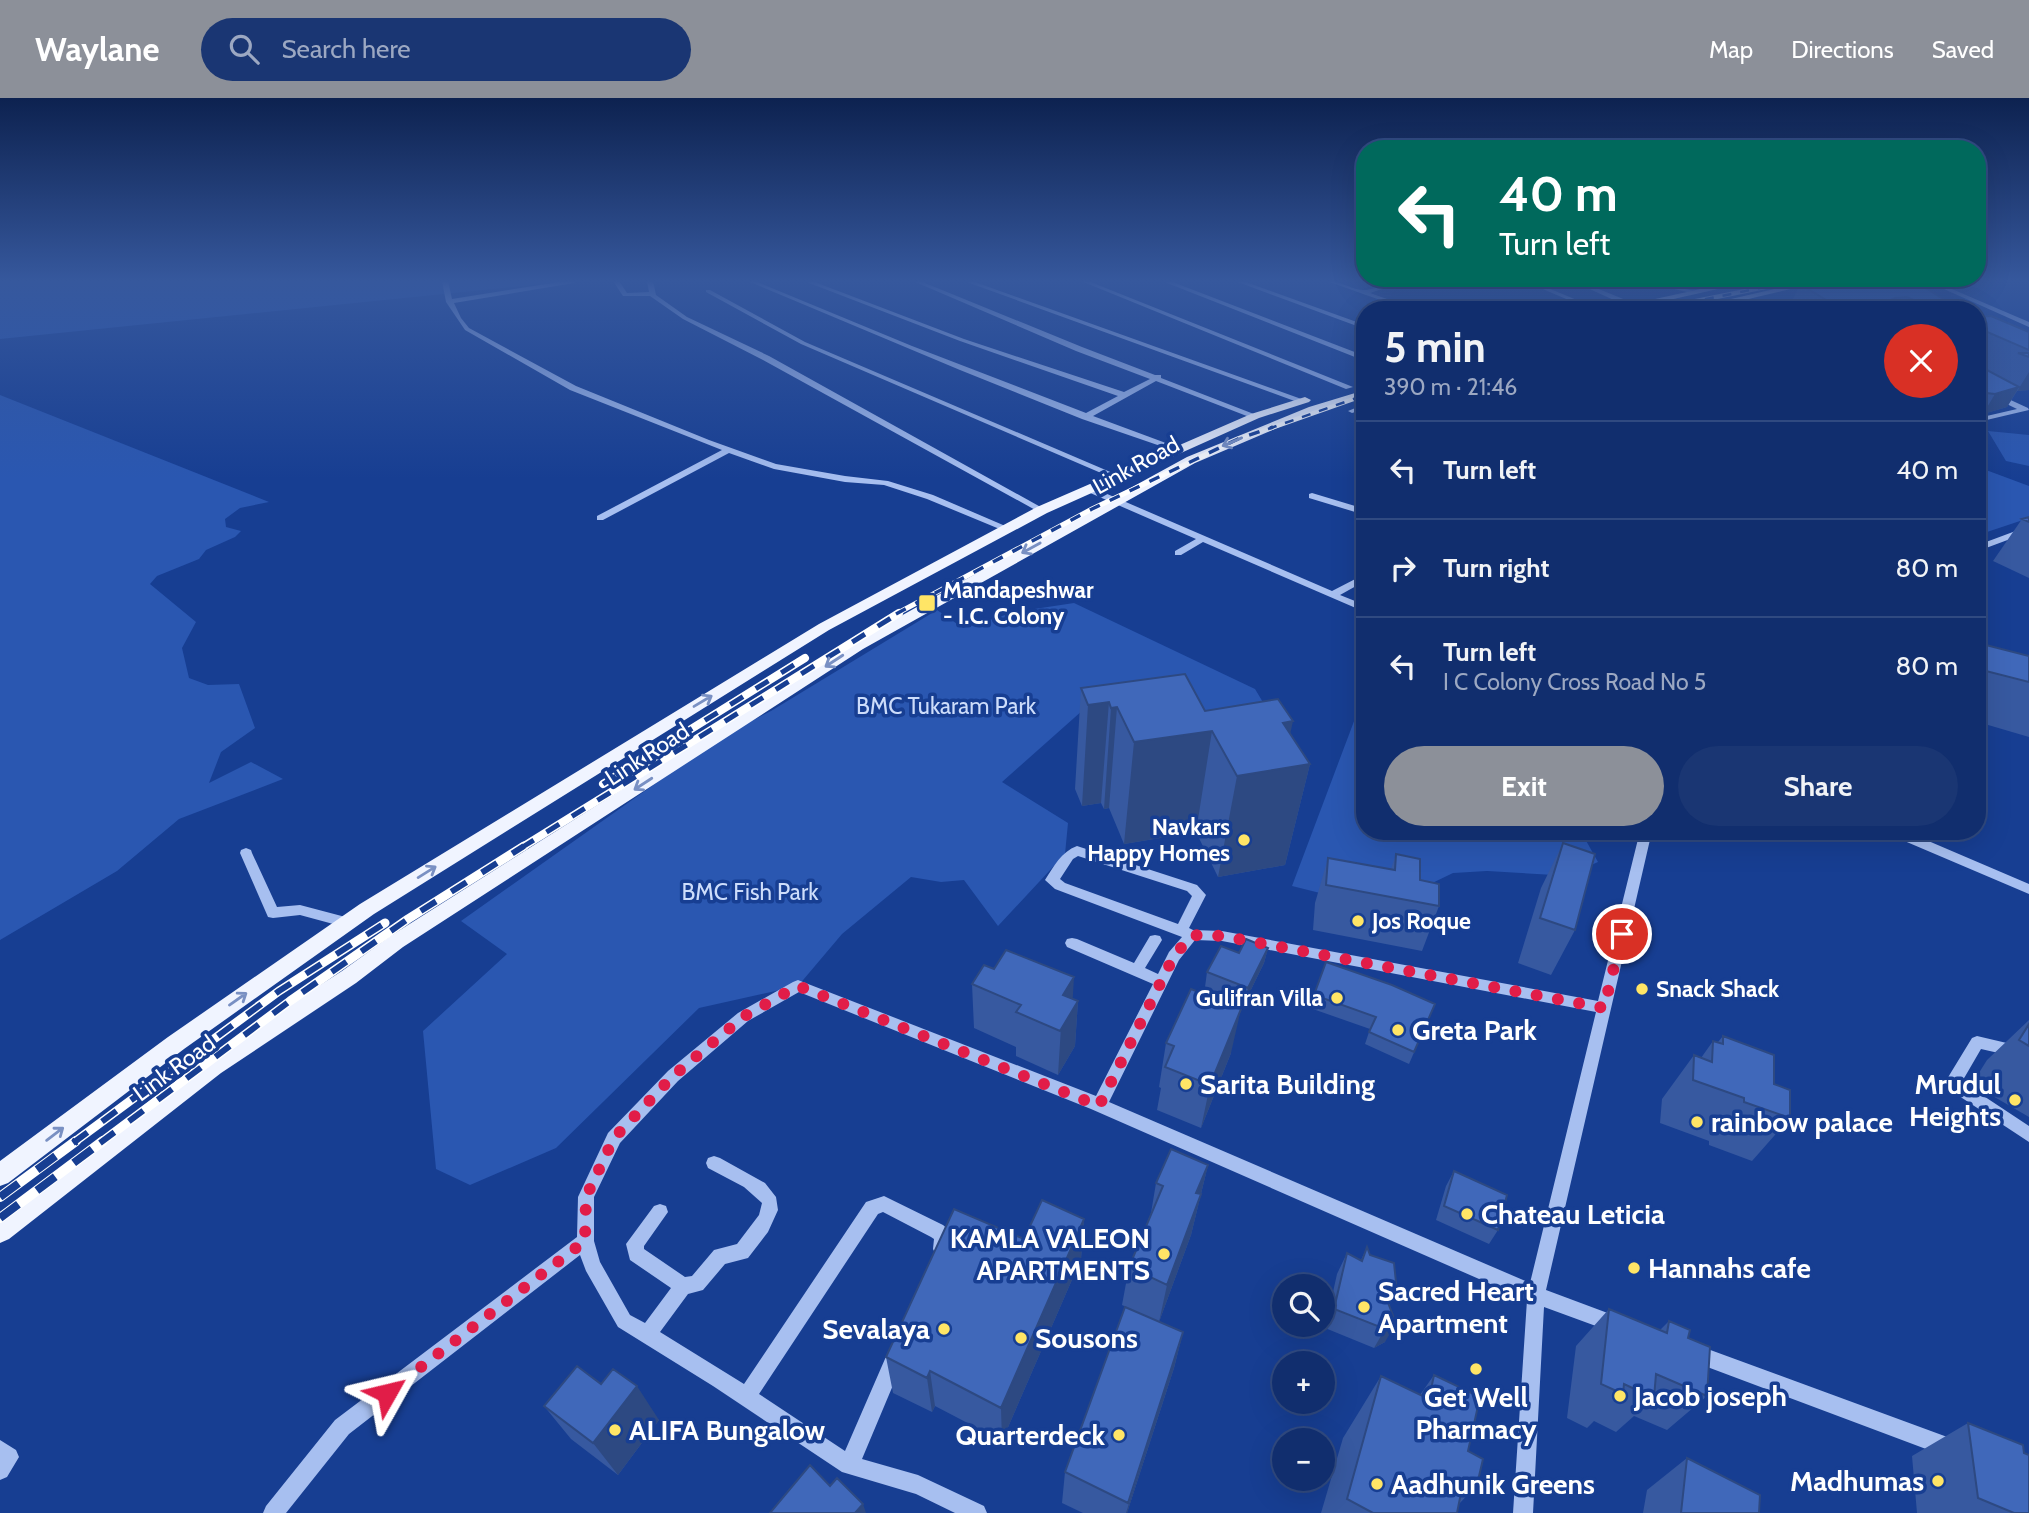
<!DOCTYPE html>
<meta charset="utf-8">
<style>
body{margin:0;font-family:Cabin,sans-serif;background:#1a3673;color:#f1f3f6;height:100vh;display:flex;flex-direction:column;font-size:26px;white-space:nowrap}
*{box-sizing:border-box;margin:0}
p{font-size:23px;color:#9ca8c2}
.icon{flex:none;width:38px;height:38px;fill:none;stroke:currentColor;stroke-width:2;stroke-linecap:round;stroke-linejoin:round}
.map{position:relative;flex:1;overflow:hidden}
.details{position:absolute;left:1356px;top:203px;width:630px;height:539px;display:flex;flex-direction:column;background:#112e6e;border-radius:28px;box-shadow:0 7px 28px #0002,0 0 0 2px #304a81}
.details>*{flex:none}
.hud{position:absolute;left:1356px;top:42px;width:630px;height:147px;border-radius:28px;box-shadow:0 7px 28px #0002,0 0 0 2px #304a81;background:#00695c;color:#fff;overflow:hidden}
.tools{position:absolute;left:1272px;top:1176px;display:grid;gap:14px}
.tools a{display:grid;place-items:center;width:63px;height:63px;border-radius:50%;background:#112e6e;box-shadow:0 7px 28px #0002,0 0 0 2px #304a81;font-size:35px}
.pin{position:absolute;display:grid;place-items:center;width:60px;height:60px;color:#fff;margin:-30px;border:4px solid #fff;border-radius:50%;box-shadow:0 2px 7px #0007}
.me{position:absolute;width:77px;margin:-38px;rotate:53deg;stroke-linejoin:round;filter:drop-shadow(0 0 5px #0008)}
.turn{display:flex;align-items:center;gap:24px;height:147px;padding:0 28px;font-size:32px}
.turn .icon{width:91px;height:91px;stroke-width:2.5}
.turn b{display:block;font-size:49px;line-height:60px}
.round{display:grid;place-items:center;flex:none;width:74px;height:74px;border-radius:37px;background:#1a3673}
.headline{display:flex;align-items:center;justify-content:space-between;height:119px;padding:0 28px}
h1{font-size:42px;font-weight:700;line-height:52px}
.cta{display:flex;gap:14px;margin-top:auto;padding:14px 28px}
.cta a{flex:1;height:80px;border-radius:42px;background:#8c9099;color:#fff;font-size:28px;font-weight:700;line-height:80px;text-align:center}
.cta a+a{background:#1a3673;color:#f1f3f6}
ul{padding:0;list-style:none}
li{display:flex;align-items:center;gap:21px;height:98px;padding:0 28px;border-top:2px solid #304a81}
li div{flex:1}
li b{display:block;font-size:26px}
li em{font-style:normal}
header{display:flex;align-items:center;gap:42px;box-sizing:border-box;height:98px;padding:0 35px;background:#8c9099;color:#fff}
header strong{font-size:33px}
nav{display:flex;gap:38px;margin-inline-start:auto;font-size:24px}
.search{width:490px;height:63px;background:#1a3673;display:flex;align-items:center;gap:18px;box-sizing:border-box;padding:0 24px;border-radius:38px;color:#9ca8c2;font-size:26px}
.map>svg:first-child{display:block}
.green{fill:#2a57b1}
.lines{fill:none;stroke-linecap:round;stroke-linejoin:round}
.minor{fill:#a7bff0;fill-rule:evenodd}
.major{fill:#f0f4ff;fill-rule:evenodd}
.rail-far4-casing{stroke:#fff;stroke-width:4.5}
.rail-far3-casing{stroke:#fff;stroke-width:5}
.rail-far2-casing{stroke:#fff;stroke-width:8}
.rail-far1-casing{stroke:#fff;stroke-width:9}
.rail-casing{stroke:#fff;stroke-width:10}
.rail-far4{stroke:#173e92;stroke-width:2.5;stroke-dasharray:9;stroke-linecap:butt}
.rail-far3{stroke:#173e92;stroke-width:3.5;stroke-dasharray:11;stroke-linecap:butt}
.rail-far2{stroke:#173e92;stroke-width:5;stroke-dasharray:15;stroke-linecap:butt}
.rail-far1{stroke:#173e92;stroke-width:6;stroke-dasharray:18;stroke-linecap:butt}
.rail{stroke:#173e92;stroke-width:8;stroke-dasharray:23;stroke-linecap:butt}
.wall{fill:#3759a0}
.shaded-wall{fill:#2d4982}
.building{fill:#4068ba;stroke:#2d4982;stroke-width:2}
.oneway{stroke:#7990c3}
.route{stroke:#e11d48;stroke-width:12;stroke-dasharray:0 21.6}
.poi-dot{fill:#ffe566;stroke:#173e92;stroke-width:2.5}
.labels{text-anchor:middle;stroke-width:7;stroke-linejoin:round;paint-order:stroke}
.street-label{font-size:23px;fill:#fff;stroke:#173e92}
.poi-label{font-size:23px;font-weight:bold;fill:#fff;stroke:#173e92;text-anchor:start}
.park-label{font-size:23px;fill:#cdddfb;stroke:#173e92}
.near-poi-label{font-size:28px;font-weight:bold;fill:#fff;stroke:#173e92;text-anchor:start}
</style>
<header>
<strong>Waylane</strong>
<div class="search"><svg class="icon" aria-label="search" viewBox="0 0 24 24"><circle cx="10" cy="10" r="6"/><path d="M15 15l6 6"/></svg>Search here</div>
<nav><a>Map</a><a>Directions</a><a>Saved</a></nav>
</header>
<div class="map">
<svg width="2029" height="1415" viewBox="0 0 2029 1415">
<rect width="100%" height="100%" fill="#173e92"/>
<!-- green -->
<path class="green" d="M0 183H572L0 241Z
M0 297 269 404 240 410 225 421 226 429 241 433 235 439 206 452 199 461 157 478 150 486 196 524 182 550 189 580 208 587 239 586 255 630 221 654 209 685 251 664 283 681 179 721 117 773 0 842Z
M1988 333 2029 337V368L2006 363Z
M1978 369 2029 388V420L1978 437Z
M1074 505 1255 591 1287 644 1083 612 1002 684 1068 725 1065 756 998 828 964 782 941 784 911 779 842 836 798 888 699 910 556 1050 470 1087 436 1071 423 933 507 856 461 823 724 637 771 613 937 512 963 530 1015 514Z
M1365 594V733H1573L1584 739 1598 764 1575 774 1554 777 1487 773 1453 775 1424 789 1364 806 1292 788Z"/>
<g class="lines">
<!-- minor -->
<path class="minor" d="M442 183H448L452 201 565 183H577L574 185 454 205 461 220 469 230 576 288 709 342 776 366 845 378 888 383 933 397 1010 430 1008 432H1002L927 401 884 387 845 384 774 371 729 355 603 422H597V418L722 352 570 292 465 232 446 204Z
M613 183H619L627 195 649 194 647 183H653L656 197 687 219 769 258 1046 412 1039 414 763 262 683 221 650 198H623Z
M748 183H755L912 248 1086 315 1118 298 960 243 804 183H812L964 241 1124 294 1150 281 1076 253 913 183H920L1082 249 1155 277H1161V280L1259 318 1252 320 1156 283 1093 318 1182 351 1175 353 1082 321 960 272Z
M964 183H972L1307 303 1300 305Z
M1081 183H1088L1353 289 1346 291Z
M1162 183H1170L1365 258V263Z
M1235 183H1243L1365 227V231Z
M1327 183C1340 182 1353 193 1366 192 1380 190 1392 183 1406 183L1370 195 1418 212H1408Z
M1524 183H1531L1601 212H1592Z
M1572 183H1579L1638 207 1635 209 1616 203Z
M1606 183H1614L1621 186 1618 188Z
M1639 183H1649L1699 194 1696 196Z
M1926 183H1933L2029 224V229Z
M706 192H710L805 244 1122 379 1115 381 801 246 706 194Z
M1978 287 2028 310 2029 312 1978 324V320L2017 311 1978 292Z
M1365 306V311L1352 315 1348 313Z
M1091 389 1332 493 1365 476V483L1340 497 1365 507V514L1203 444 1181 457H1175V453L1196 441 1088 394 1087 392Z
M1312 395 1365 411V417L1309 400V396Z
M2029 428V434L1978 453V447Z
M1640 733H1652L1546 1192 1621 1220 1624 1226 1621 1232 1615 1235 1544 1209 1533 1415H1513L1527 1202 1091 1011 799 894 748 923 678 983 620 1045 594 1099V1143L600 1164 630 1217 645 1225 671 1190 630 1162 626 1146 654 1108 660 1106 666 1108 668 1114 644 1148V1151L685 1179 692 1178 714 1152 737 1146 759 1117 762 1105 744 1089 708 1070 706 1065 708 1060 714 1058 720 1060 765 1085 776 1099 778 1112 768 1134 748 1160 725 1166 703 1192 688 1196 660 1234 744 1286 866 1104 884 1098 943 1127C953 1135 953 1145 948 1157L942 1159 936 1157 933 1151 934 1141 931 1139 883 1114 878 1116 759 1296 845 1353 888 1254 895 1252 902 1254 904 1261 862 1361 918 1377 984 1408 987 1415H955L916 1396 842 1374 713 1288 618 1229 586 1173 580 1157 349 1336 286 1415H263L266 1408 335 1322 577 1139 578 1099 608 1035 668 973 738 915 793 884 798 882 803 884 1096 998 1153 886 1067 849 1065 845 1067 841 1072 840 1077 841 1134 865 1150 838 1155 837 1160 838 1162 842 1145 870 1158 876 1169 854 1182 839 1055 791 1045 782C1054 768 1061 754 1077 748L1197 787 1206 797 1189 830 1193 832 1222 833 1598 903ZM1078 758 1187 793 1192 798 1178 826 1065 785 1060 781 1073 761ZM1195 842 1222 843 1596 914 1530 1185 1109 1004 1179 862Z
M1886 733H1905L2029 786V796L1888 736Z
M246 750 251 752 252 755 277 809 300 807 353 821 355 825 353 829 348 830 300 817 273 820 268 819 240 755 241 752Z
M1977 938 2011 946 2029 956V970L2003 956 1981 951 1963 982 1964 985 2029 1028V1044L1953 994 1947 981 1972 940Z
M1694 1246 1950 1340 1957 1343 1960 1350 1957 1357 1950 1360 1694 1264 1687 1262 1685 1255 1687 1248Z
M0 1342 16 1352 19 1359 7 1379 0 1382Z"/>
<!-- major -->
<path class="major" d="M1737 183H1753L1625 212H1605Z
M1809 183H1824L1702 212H1683Z
M1365 292V299L1317 313 1195 365 863 551 403 849 356 885 221 975 9 1141 0 1145V1118L205 961 342 873 389 839 853 545 1032 444 1187 359 1309 309Z
M1305 299 1311 302 1309 304 1259 320 1047 415 829 532 374 816 184 951 8 1085 0 1088V1063L168 939 360 806 819 526 1037 409 1251 316Z"/>
<!-- rail-far4 casing -->
<g class="rail-far4-casing">
<path id="rail-far4" d="M1631 212 1661 204
M1652 212 1795 183
M1268 331 1365 297"/>
</g>
<!-- rail-far3 casing -->
<g class="rail-far3-casing">
<path id="rail-far3" d="M896 516 1092 411 1238 341 1273 329"/>
</g>
<!-- rail-far2 casing -->
<g class="rail-far2-casing">
<path id="rail-far2" d="M603 686 805 560
M521 750 899 515"/>
</g>
<!-- rail-far1 casing -->
<g class="rail-far1-casing">
<path id="rail-far1" d="M73 1045 279 893 385 825
M100 1045 290 903 408 821 524 748"/>
</g>
<!-- rail casing -->
<g class="rail-casing">
<path id="rail" d="M0 1099 76 1043
M0 1120 103 1043"/>
</g>
<!-- rail-far4 -->
<use href="#rail-far4" class="rail-far4"/>
<!-- rail-far3 -->
<use href="#rail-far3" class="rail-far3"/>
<!-- rail-far2 -->
<use href="#rail-far2" class="rail-far2"/>
<!-- rail-far1 -->
<use href="#rail-far1" class="rail-far1"/>
<!-- rail -->
<use href="#rail" class="rail"/>
</g>
<!-- wall -->
<path class="wall" d="M1826 183H1915L1960 212H1788L1800 186 1825 185Z
M1978 219 2029 234V292L2017 293 2007 309 1983 316 1978 315Z
M2029 419V480L1993 463 2022 421Z
M1978 545 2029 558V639L1978 624Z
M1081 590 1205 613 1290 636 1310 666 1285 767 1218 779 1196 734 1124 746 1109 710 1104 711 1101 705 1082 708 1075 691Z
M1563 745 1575 832 1551 877 1518 865 1541 790Z
M1396 756 1420 782 1439 808 1422 853 1313 832 1315 805 1328 760 1391 771Z
M1268 850 1264 865 1244 906 1205 889 1207 874 1239 855Z
M972 886 1073 901 1078 903 1075 948 1058 977 1016 958V949L974 930Z
M1314 897 1435 906 1409 966 1365 946 1370 931 1310 910Z
M2029 922V1019L1972 986 1987 962Z
M1723 938 1774 986 1790 1020 1752 1063 1709 1047V1043L1660 1025 1662 1001 1694 957 1701 960 1713 943 1718 944Z
M1166 945 1231 955 1201 1030 1157 1012 1161 990 1159 989Z
M1208 1067 1191 1137 1159 1224 1183 1234 1174 1270 1127 1415H1083L1062 1405 1065 1374 1139 1215 1122 1207 1129 1169 1151 1115 1156 1085Z
M1454 1073 1498 1132 1489 1146 1436 1122 1446 1088Z
M1084 1121 1081 1161 1002 1343 935 1308 932 1314 893 1295 886 1259 1024 1141Z
M1367 1149 1370 1157 1397 1194 1389 1208 1385 1244 1374 1250 1325 1230 1337 1176 1347 1155 1361 1162Z
M1609 1211 1660 1232 1669 1223 1688 1240 1707 1298 1667 1332 1634 1318 1616 1334 1594 1323 1587 1330 1567 1320 1576 1248Z
M1434 1277 1468 1353 1477 1387 1459 1406 1457 1415H1321L1343 1340 1381 1278 1420 1297Z
M601 1286 659 1322 618 1377 571 1341 544 1308Z
M1968 1325 2024 1355 2029 1415H1917L1912 1358Z
M1687 1360 1759 1415H1643L1647 1392Z"/>
<!-- shaded-wall -->
<path class="shaded-wall" d="M1895 200 1888 212H1876L1878 208Z
M2029 274V292L2017 293 2013 300Z
M2019 289 2007 309 1983 316 1995 296Z
M1109 604 1101 705 1082 708 1088 607Z
M1117 609 1109 710 1104 711 1111 610Z
M1293 623 1283 670 1310 666 1285 767 1218 779 1237 678 1283 625Z
M1212 633 1196 734 1124 746 1134 644Z
M1268 850 1264 865 1244 906 1248 890Z
M1074 879 1072 913 1078 903 1075 948 1058 977 1063 897Z
M1241 911 1231 955 1201 1030 1210 987Z
M1208 1067 1191 1137 1159 1224 1167 1187 1196 1095Z
M1084 1121 1081 1161 1002 1343 1001 1310Z
M1396 1225 1385 1244 1374 1250 1385 1231Z
M1183 1234 1174 1270 1127 1415H1126Z
M930 1273 935 1308 932 1314 927 1280Z
M637 1288 659 1322 618 1377 593 1345Z
M863 1406 866 1415H855Z"/>
<!-- building -->
<path class="building" d="M1842 183H1915L1960 212H1936L1907 199 1895 200 1878 208 1841 211 1800 186 1843 184Z
M1991 218 2029 234V252L1978 230V219Z
M2018 255H2029V259Z
M1978 272H1987L2019 289 1995 296 1978 294Z
M2029 419V424L2022 421Z
M1978 545 2029 558V584L1978 571Z
M1185 576 1205 613 1278 601 1293 623 1283 625 1310 666 1237 678 1212 633 1134 644 1117 609 1111 610 1109 604 1088 607 1081 590Z
M1563 745 1595 756 1575 832 1540 820Z
M1396 756 1420 761V782L1439 786V808L1326 787 1328 760 1395 772Z
M1246 841 1268 850 1248 890 1207 874 1221 848 1239 855Z
M1006 852 1074 879 1063 897 1078 903 1060 933 1016 914 1021 907 972 886 984 867 994 871Z
M1326 864 1392 887 1435 906 1414 954 1369 934 1376 919 1314 897Z
M1191 891 1241 911 1210 987 1165 969 1174 948 1166 945Z
M2029 926V948L2019 942Z
M1723 938 1774 957V986L1790 992V1020L1744 1004V1000L1693 982 1694 957 1712 964 1713 943 1723 946Z
M1171 1051 1208 1067 1196 1095 1201 1096 1167 1187 1129 1169 1163 1088 1156 1085Z
M1454 1073 1507 1097 1498 1132 1444 1108Z
M1042 1102 1084 1121 1001 1310 930 1273 927 1280 886 1259 954 1111 1024 1141Z
M1367 1149 1370 1157 1394 1165 1397 1194 1381 1187 1396 1225 1385 1231 1334 1211 1347 1155 1362 1163Z
M1125 1209 1183 1234 1128 1405 1065 1374Z
M1609 1211 1667 1235 1669 1223 1690 1232 1688 1240 1710 1249 1707 1298 1656 1276 1654 1300 1624 1286 1623 1296 1601 1286Z
M577 1268 601 1286 613 1271 637 1288 593 1345 544 1308Z
M1434 1277 1480 1299 1468 1353 1483 1361 1477 1387 1464 1380 1457 1415H1373L1347 1401 1381 1278 1429 1301Z
M1968 1325 2023 1347 2024 1355 2029 1357V1415H2014L1978 1400Z
M1687 1360 1760 1397 1759 1415H1681Z
M810 1367 830 1388 837 1380 863 1406 855 1415H770Z"/>
<!-- one-way arrows -->
<defs><path id="oneway-shaft" d="M-6 0H5M1.5-3L5.5 0L1.5 3" fill="none" stroke-width="1.6" stroke-linecap="round" stroke-linejoin="round" transform="scale(1.75)"/></defs>
<g class="oneway">
<use href="#oneway-shaft" transform="translate(1232 344) rotate(157)"/>
<use href="#oneway-shaft" transform="translate(1031 450) rotate(151)"/>
<use href="#oneway-shaft" transform="translate(834 563) rotate(147)"/>
<use href="#oneway-shaft" transform="translate(703 603) rotate(-31)"/>
<use href="#oneway-shaft" transform="translate(643 686) rotate(147)"/>
<use href="#oneway-shaft" transform="translate(427 774) rotate(-32)"/>
<use href="#oneway-shaft" transform="translate(238 901) rotate(-35)"/>
<use href="#oneway-shaft" transform="translate(55 1036) rotate(-37)"/>
</g>
<!-- sky -->
<linearGradient id="sky" x2="0" y2="1"><stop stop-color="#0d2250"/><stop offset="0.48" stop-color="#36589d"/><stop offset="1" stop-color="#36589d" stop-opacity="0"/></linearGradient>
<rect width="2029" height="381" fill="url(#sky)"/>
<g class="lines">
<!-- route -->
<path class="route" d="M387 1295 585 1143 586 1099 614 1040 673 978 743 919 798 888 1099 1008 1174 858 1192 837 1222 838 1604 910 1622 836"/>
</g>
<!-- markers -->
<g class="poi-dot">
<rect x="918" y="496" width="18" height="18" rx="3.5"/>
<circle cx="1244" cy="742" r="7"/>
<circle cx="1358" cy="823" r="7"/>
<circle cx="1642" cy="891" r="7"/>
<circle cx="1337" cy="900" r="7"/>
<circle cx="1398" cy="932" r="7"/>
<circle cx="1186" cy="986" r="7"/>
<circle cx="2015" cy="1002" r="7"/>
<circle cx="1697" cy="1024" r="7"/>
<circle cx="1467" cy="1116" r="7"/>
<circle cx="1164" cy="1156" r="7"/>
<circle cx="1634" cy="1170" r="7"/>
<circle cx="1364" cy="1209" r="7"/>
<circle cx="944" cy="1231" r="7"/>
<circle cx="1021" cy="1240" r="7"/>
<circle cx="1476" cy="1271" r="7"/>
<circle cx="1620" cy="1298" r="7"/>
<circle cx="615" cy="1332" r="7"/>
<circle cx="1119" cy="1337" r="7"/>
<circle cx="1938" cy="1383" r="7"/>
<circle cx="1377" cy="1386" r="7"/>
</g>
<g class="labels">
<!-- street labels -->
<g class="street-label">
<text transform="translate(1136 367) rotate(-29)" y="8">Link Road</text>
<text transform="translate(647 656) rotate(-33)" y="8">Link Road</text>
<text transform="translate(174 970) rotate(-36)" y="8">Link Road</text>
</g>
<!-- poi labels -->
<g class="poi-label">
<text x="943" y="500">Mandapeshwar<tspan x="943" dy="26">- I.C. Colony</tspan></text>
<text x="1230" y="737" text-anchor="end">Navkars<tspan x="1230" dy="26">Happy Homes</tspan></text>
<text x="1372" y="831">Jos Roque</text>
<text x="1656" y="899">Snack Shack</text>
<text x="1323" y="908" text-anchor="end">Gulifran Villa</text>
</g>
<!-- park labels -->
<g class="park-label">
<text x="946" y="616">BMC Tukaram Park</text>
<text x="750" y="802">BMC Fish Park</text>
</g>
<!-- near-poi labels -->
<g class="near-poi-label">
<text x="1412" y="942">Greta Park</text>
<text x="1200" y="996">Sarita Building</text>
<text x="2001" y="996" text-anchor="end">Mrudul<tspan x="2001" dy="32">Heights</tspan></text>
<text x="1711" y="1034">rainbow palace</text>
<text x="1481" y="1126">Chateau Leticia</text>
<text x="1150" y="1150" text-anchor="end">KAMLA VALEON<tspan x="1150" dy="32">APARTMENTS</tspan></text>
<text x="1648" y="1180">Hannahs cafe</text>
<text x="1378" y="1203">Sacred Heart<tspan x="1378" dy="32">Apartment</tspan></text>
<text x="930" y="1241" text-anchor="end">Sevalaya</text>
<text x="1035" y="1250">Sousons</text>
<text x="1634" y="1308">Jacob joseph</text>
<text x="1476" y="1309" text-anchor="middle">Get Well<tspan x="1476" dy="32">Pharmacy</tspan></text>
<text x="629" y="1342">ALIFA Bungalow</text>
<text x="1105" y="1347" text-anchor="end">Quarterdeck</text>
<text x="1924" y="1393" text-anchor="end">Madhumas</text>
<text x="1391" y="1396">Aadhunik Greens</text>
</g>
</g>
</svg>
<div class="tools">
<a><svg class="icon" aria-label="search" viewBox="0 0 24 24"><circle cx="10" cy="10" r="6"/><path d="M15 15l6 6"/></svg></a>
<a>+</a>
<a>−</a>
</div>
<div class="pin" style="left:1622px;top:836px;background:#d93025"><svg class="icon" aria-label="arrive" viewBox="0 0 24 24"><path d="M6 21V4h12l-3 4 3 4H6"/></svg></div>
<svg class="me" style="left:387px;top:1295px" viewBox="-20 -20 40 40"><path d="M0-17L14 15 0 8-14 15z" fill="#e11d48" stroke="#fff" stroke-width="4"/></svg>
<div class="hud">
<div class="turn"><svg class="icon" aria-label="left" viewBox="0 0 24 24"><path d="M17 20v-9H6M10 6l-5 5 5 5"/></svg><div><b>40 m</b>Turn left</div></div>
</div>
<section class="details">
<div class="headline"><div><h1>5 min</h1><p>390 m · 21:46</p></div><a class="round" style="background:#d93025;color:#fff"><svg class="icon" aria-label="close" viewBox="0 0 24 24"><path d="M6 6l12 12M18 6L6 18"/></svg></a></div>
<ul>
<li><svg class="icon" aria-label="left" viewBox="0 0 24 24"><path d="M17 20v-9H6M10 6l-5 5 5 5"/></svg><div><b>Turn left</b></div><em>40 m</em></li>
<li><svg class="icon" aria-label="right" viewBox="0 0 24 24"><path d="M7 20v-9h11M14 6l5 5-5 5"/></svg><div><b>Turn right</b></div><em>80 m</em></li>
<li><svg class="icon" aria-label="left" viewBox="0 0 24 24"><path d="M17 20v-9H6M10 6l-5 5 5 5"/></svg><div><b>Turn left</b><p>I C Colony Cross Road No 5</p></div><em>80 m</em></li>
</ul>
<div class="cta"><a>Exit</a><a>Share</a></div>
</section>
</div>
